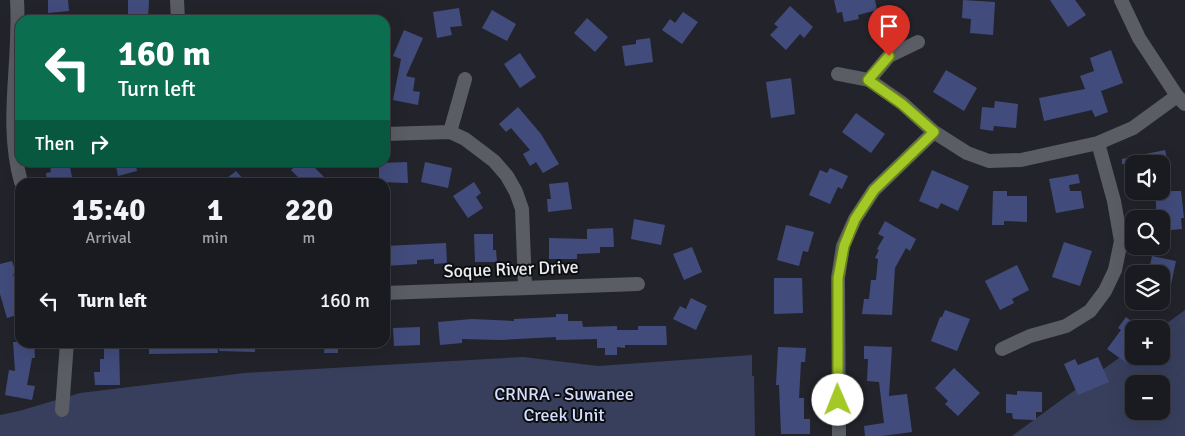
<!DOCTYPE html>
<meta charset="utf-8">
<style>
body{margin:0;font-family:Signika,sans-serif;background:#232429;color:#f1f3f6;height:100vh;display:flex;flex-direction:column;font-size:19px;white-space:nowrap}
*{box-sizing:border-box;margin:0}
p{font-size:16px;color:#9fa1a5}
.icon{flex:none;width:28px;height:28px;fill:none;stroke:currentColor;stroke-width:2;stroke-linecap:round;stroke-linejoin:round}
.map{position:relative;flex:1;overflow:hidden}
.drawer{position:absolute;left:15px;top:178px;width:375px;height:170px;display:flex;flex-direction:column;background:#1a1b20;border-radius:15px;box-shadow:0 5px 20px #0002,0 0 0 1px #38393e}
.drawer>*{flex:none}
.hud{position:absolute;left:15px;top:15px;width:375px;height:152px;border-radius:15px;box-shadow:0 5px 20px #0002,0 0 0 1px #38393e;background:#0b6e4f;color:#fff;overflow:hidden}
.buttons{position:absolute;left:1125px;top:155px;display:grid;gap:10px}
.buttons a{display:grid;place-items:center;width:45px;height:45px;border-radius:10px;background:#1a1b20;box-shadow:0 5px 20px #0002,0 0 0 1px #38393e;font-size:25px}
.pin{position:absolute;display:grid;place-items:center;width:42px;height:42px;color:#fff;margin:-51px -21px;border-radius:50% 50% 50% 0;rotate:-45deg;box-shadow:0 0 5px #0007}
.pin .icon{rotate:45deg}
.me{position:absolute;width:55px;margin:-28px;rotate:359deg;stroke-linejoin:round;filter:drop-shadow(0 0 4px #0008)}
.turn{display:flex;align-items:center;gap:18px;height:105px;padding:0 20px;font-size:22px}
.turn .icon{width:65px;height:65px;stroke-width:2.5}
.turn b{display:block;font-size:35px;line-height:42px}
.then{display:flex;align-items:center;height:48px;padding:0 20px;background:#0003;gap:10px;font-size:19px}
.eta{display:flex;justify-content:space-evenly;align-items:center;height:85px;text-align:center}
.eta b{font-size:30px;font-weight:700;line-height:35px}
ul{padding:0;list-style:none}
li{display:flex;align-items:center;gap:15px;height:75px;padding:0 20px}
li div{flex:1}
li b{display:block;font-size:19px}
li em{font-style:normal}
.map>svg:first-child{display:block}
.green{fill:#383f5d;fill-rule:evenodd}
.building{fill:#424c7c}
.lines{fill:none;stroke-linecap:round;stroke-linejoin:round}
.street{stroke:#5a5d64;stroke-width:14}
.route-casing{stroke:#6a8319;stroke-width:12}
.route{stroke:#a3c927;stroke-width:9}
.labels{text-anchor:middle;stroke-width:4;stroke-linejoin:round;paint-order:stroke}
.street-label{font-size:18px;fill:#ebecf0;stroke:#0d0e10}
.park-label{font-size:18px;fill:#d5defe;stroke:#0d0e10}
</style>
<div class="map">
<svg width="1185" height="436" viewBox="0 0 1185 436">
<rect width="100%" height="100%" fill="#23242b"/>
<!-- green -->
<path class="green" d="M1185 310V436H1012L1134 347V356H1161V329H1159ZM1134 384H1161V411H1134Z
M752 355V376H754L755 436H0V415L19 411 80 393 245 373 523 357 598 366Z"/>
<!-- building -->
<path class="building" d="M48 0H68L69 11 48 13Z
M128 0H149L148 20H128Z
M834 0H875L877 10 858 15 859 19 844 22 842 12 837 13Z
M963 0 995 2 993 35 970 33 971 19 962 18Z
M1050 0H1075L1086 15 1068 27Z
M790 6 813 27 804 38 800 34 786 50 770 35 778 27 774 24Z
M459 8 462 26 450 27 452 35 437 38 433 12Z
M492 10 516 24 507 41 482 28Z
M683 12 698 22 682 44 662 30 670 19 675 23Z
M587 18 608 37 595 52 574 33Z
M404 30 423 38 406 76 415 78 413 91 420 92 418 105 393 100 401 59 393 56Z
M650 38 653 62 625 66 622 46 636 44V40Z
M1111 50 1123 83 1101 91 1108 112 1095 117 1092 110 1044 121 1039 98 1085 89 1080 76 1094 71 1090 58Z
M520 53 536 77 520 88 504 64Z
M946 70 977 88 964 111 933 92Z
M791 78 795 114 771 118 766 82Z
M995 101 1018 104 1016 128 994 126 993 131 980 129 982 107 994 108Z
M518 107 541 134 559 164 543 173 536 162 530 166 523 154 530 150 511 128 506 132 499 124Z
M856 113 885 134 871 153 842 132Z
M1165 150 1168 164H1122V159Z
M50 162H69L73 182H47L46 173 51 172Z
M115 162H135L137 171 118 176Z
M300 162H320L315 168 324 177 318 182H303L291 170Z
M407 162 408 183 379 182V163Z
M425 162 452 168 448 188 421 182Z
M830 168 848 176 842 189 838 187 830 204 809 195 820 170 827 173Z
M1166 168 1171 191H1181L1184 218H1181L1182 229 1161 231V219H1157L1155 191H1161V169Z
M932 170 969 186 958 211 941 203 938 209 919 201Z
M236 171 246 182H222Z
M1078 174 1080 183 1069 185 1070 191H1081L1084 208 1056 213 1049 179Z
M474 182 481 193 476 197 483 208 468 218 453 196Z
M568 182 572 209 548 212 547 199H551L549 184Z
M993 191H1007V196H1027V222L1004 221V225H992Z
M634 219 665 225 661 245 631 239Z
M885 221 916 239 910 251 906 248 895 268 892 315 862 314 864 299H869L871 280H876L878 259 875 258 879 250 877 249 884 237 878 234Z
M786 225 814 232 808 252 803 251 799 266 777 260Z
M613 228 614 247H600V253L577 254V259H549V238L587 239V229Z
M474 234H493V250H496L497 262H475Z
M1064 242 1092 251 1080 286 1052 277Z
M446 243 447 263 434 264V259L417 260V264L385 266V246Z
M692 247 702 272 684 280 673 254Z
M1152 256 1176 261 1166 308H1161V274H1148Z
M12 261 16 273 13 274 20 297V314L7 318 0 294V264Z
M1017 265 1029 290 1012 299 1014 303 1000 310 985 281Z
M774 278H802L803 313 774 314Z
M691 298 707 306 696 330 673 319 680 306 686 309Z
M945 310 970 319 957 351 931 341 940 317H942Z
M556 314H568V321H582L583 327 617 326V330H638V326H666L667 345H625V348L617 347V355H605V348H597V339L556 340V337L501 340 462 339V343L440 345 438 322 472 319 514 321V319L556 317Z
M1126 317 1134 323V357L1128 364 1107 349 1121 330 1118 328Z
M420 327V345L394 346 393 328Z
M13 342H34L35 358H32L27 385 35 386 32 400 5 395 9 370 15 371Z
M104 342H119L120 385H95L94 372H100V359H104Z
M149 342H217L218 353 149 354Z
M220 342H255V352L219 351Z
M325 342H338V353H324Z
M864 346 892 347 889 396 907 394 912 432 882 436H865L864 426 884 423 879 382 867 381 868 359H864Z
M778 347 806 348 805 362H801L799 398H804V419H810V434H781L779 385H776Z
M1098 357 1109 382 1078 395 1064 364 1075 359 1078 365Z
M954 368 980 393 958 416 945 404 948 401 935 388Z
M1017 391 1042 392V412H1036V420L1013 419 1012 413H1006V394L1017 395Z"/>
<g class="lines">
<!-- street -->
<path class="street" d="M17 0C21 61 4 122 21 182
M177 0 178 20
M1121 0 1139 38 1177 96 1185 104
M838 74 869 80 902 103 934 132 967 153 989 161 1021 160 1098 143 1133 128 1177 96
M869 80 889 56 918 42
M450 132 465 79
M385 134 450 132 465 139 494 161 507 176 516 192 522 209 525 287
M385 293 638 284
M1002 349 1030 336 1066 326 1090 311 1105 291 1115 270 1121 241 1114 201 1098 143
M62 410 67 342
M839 436 838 278 843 246 855 219 874 190 934 132"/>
</g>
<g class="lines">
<!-- route casing -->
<g class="route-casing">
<path id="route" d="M838 400V278L844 246 855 219 874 190 934 132 902 104 868 80 889 56"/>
</g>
<!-- route -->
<use href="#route" class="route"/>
</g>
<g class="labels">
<!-- street labels -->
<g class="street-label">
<text transform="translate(511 269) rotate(-2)" y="6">Soque River Drive</text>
</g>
<!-- park labels -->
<g class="park-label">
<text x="564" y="400">CRNRA - Suwanee<tspan x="564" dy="21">Creek Unit</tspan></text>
</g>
</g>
</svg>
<div class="buttons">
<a><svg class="icon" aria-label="sound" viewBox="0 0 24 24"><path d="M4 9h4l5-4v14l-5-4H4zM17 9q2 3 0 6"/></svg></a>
<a><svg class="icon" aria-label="search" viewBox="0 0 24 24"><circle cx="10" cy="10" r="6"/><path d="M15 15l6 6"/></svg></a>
<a><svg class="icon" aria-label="layers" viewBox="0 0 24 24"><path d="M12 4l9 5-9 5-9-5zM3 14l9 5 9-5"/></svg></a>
<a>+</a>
<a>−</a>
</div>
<div class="pin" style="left:889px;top:56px;background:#d93025"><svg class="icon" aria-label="arrive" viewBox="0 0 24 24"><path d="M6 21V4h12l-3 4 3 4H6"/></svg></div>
<svg class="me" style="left:838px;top:400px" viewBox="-20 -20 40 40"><circle r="19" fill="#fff"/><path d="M0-13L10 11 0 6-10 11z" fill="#a3c927"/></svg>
<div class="hud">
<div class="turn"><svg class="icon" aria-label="left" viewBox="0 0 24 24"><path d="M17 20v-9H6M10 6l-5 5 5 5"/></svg><div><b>160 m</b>Turn left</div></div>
<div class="then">Then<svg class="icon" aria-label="right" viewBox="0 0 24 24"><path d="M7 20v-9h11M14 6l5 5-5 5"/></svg></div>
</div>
<section class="drawer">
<div class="eta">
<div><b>15:40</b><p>Arrival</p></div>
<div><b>1</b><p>min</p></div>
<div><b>220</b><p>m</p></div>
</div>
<ul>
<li><svg class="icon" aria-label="left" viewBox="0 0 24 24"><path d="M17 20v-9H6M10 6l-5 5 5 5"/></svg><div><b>Turn left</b></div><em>160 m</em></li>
</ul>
</section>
</div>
